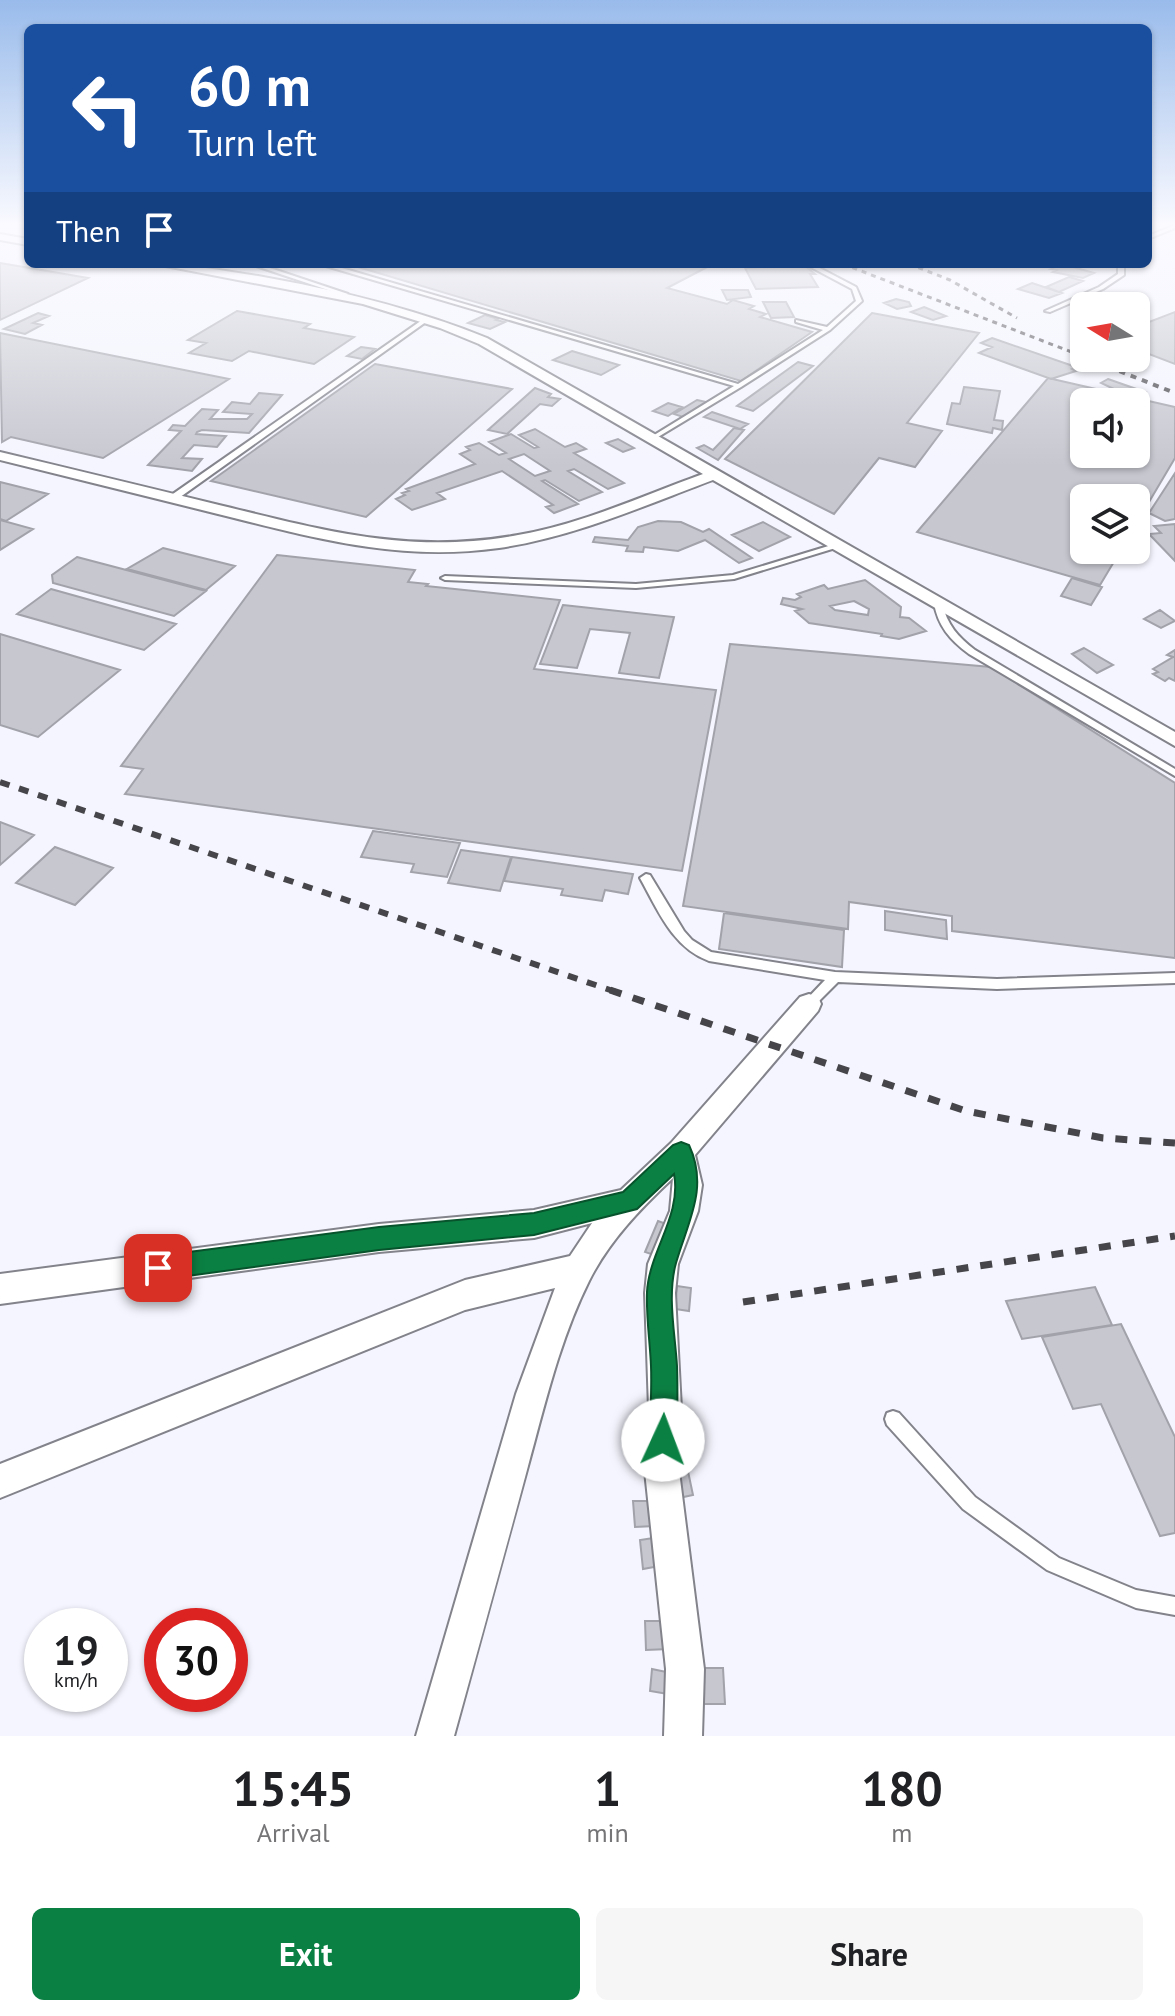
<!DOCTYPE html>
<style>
body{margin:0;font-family:"PT Sans",sans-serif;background:#f6f6f6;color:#202124;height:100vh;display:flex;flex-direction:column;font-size:30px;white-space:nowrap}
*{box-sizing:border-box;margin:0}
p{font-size:26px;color:#757577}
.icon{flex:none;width:44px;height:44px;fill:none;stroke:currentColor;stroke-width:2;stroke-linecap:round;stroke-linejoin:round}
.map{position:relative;height:1736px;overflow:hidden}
.sheet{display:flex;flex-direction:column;background:#fff;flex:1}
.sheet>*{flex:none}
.top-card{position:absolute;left:24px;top:24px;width:1128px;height:244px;border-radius:12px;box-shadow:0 2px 6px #0004;background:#1a4fa0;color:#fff;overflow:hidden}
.needle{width:52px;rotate:281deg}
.controls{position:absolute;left:1070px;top:292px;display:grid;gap:16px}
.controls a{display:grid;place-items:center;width:80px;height:80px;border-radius:12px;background:#fff;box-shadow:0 2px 6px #0004;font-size:40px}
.speed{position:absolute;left:24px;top:1608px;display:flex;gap:16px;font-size:40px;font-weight:700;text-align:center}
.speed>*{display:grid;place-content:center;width:104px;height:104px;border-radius:50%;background:#fff;box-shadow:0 2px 6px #0004;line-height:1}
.speed small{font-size:20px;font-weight:400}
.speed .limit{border:12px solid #d22;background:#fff;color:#111}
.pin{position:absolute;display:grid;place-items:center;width:68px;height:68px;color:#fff;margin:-34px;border-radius:16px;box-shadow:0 4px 12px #0006}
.me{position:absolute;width:88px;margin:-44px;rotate:2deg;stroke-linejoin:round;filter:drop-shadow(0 0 6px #0008)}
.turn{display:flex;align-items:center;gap:28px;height:168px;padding:0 32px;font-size:36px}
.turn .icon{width:104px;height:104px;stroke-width:2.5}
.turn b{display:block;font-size:56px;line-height:68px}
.then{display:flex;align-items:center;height:76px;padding:0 32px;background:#0003;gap:16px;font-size:30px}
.eta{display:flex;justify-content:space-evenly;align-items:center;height:136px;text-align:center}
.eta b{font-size:48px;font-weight:800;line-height:56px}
.action{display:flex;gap:16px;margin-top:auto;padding:16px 32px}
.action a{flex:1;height:92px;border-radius:12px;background:#0b8043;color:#fff;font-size:32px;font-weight:800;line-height:92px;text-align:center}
.action a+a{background:#f6f6f6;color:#202124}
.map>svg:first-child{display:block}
.building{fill:#c6c7cf;stroke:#a1a2aa;stroke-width:2;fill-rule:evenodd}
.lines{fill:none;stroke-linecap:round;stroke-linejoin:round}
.service-casing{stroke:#82838b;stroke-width:4}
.minor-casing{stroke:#82838b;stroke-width:4}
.service{fill:#fff;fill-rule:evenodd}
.minor{fill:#fff;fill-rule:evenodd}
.rail-far3{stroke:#46464a;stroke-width:3;stroke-dasharray:5 5;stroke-linecap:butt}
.rail-far2{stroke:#46464a;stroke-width:4;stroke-dasharray:6 6;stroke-linecap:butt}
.rail-far1{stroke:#46464a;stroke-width:6;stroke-dasharray:10 10;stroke-linecap:butt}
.rail{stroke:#46464a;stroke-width:7;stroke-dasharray:12 12;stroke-linecap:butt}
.route{fill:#0b8043;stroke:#07532c;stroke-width:2}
</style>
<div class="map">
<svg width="1175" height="1736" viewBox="0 0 1175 1736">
<rect width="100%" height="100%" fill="#f4f5fe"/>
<!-- building -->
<path class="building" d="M0 263 88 278 0 320Z
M348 264H713L667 288 727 304 733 300 754 306 749 309 766 314 760 317 812 332 741 381Z
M1062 264 1094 273 1083 278 1053 272 1057 270 1051 269Z
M805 266 815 274H810L818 287 756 289 745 268Z
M1069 277 1083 281 1059 292 1046 287Z
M1032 283 1062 293 1049 298 1018 289Z
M722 290H748L751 297 727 300Z
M896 299 909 302 911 306 897 309 884 303Z
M763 302H786L794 317 771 318Z
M924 307 946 316 933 320 911 312Z
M237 311 310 324 304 328 354 337 314 364 249 351 232 361 189 353 206 343 188 340Z
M1175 312V364L1136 349V327Z
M38 313 49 316 33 323 42 325 25 334 4 329Z
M872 313 979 333 907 423 942 431 915 467 879 458 834 514 725 459Z
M485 315 498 319 496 320 505 322 490 329 468 323Z
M0 333 229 379 103 458 11 437 2 442Z
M992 338 1076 367 1072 369 1076 371 1051 379 979 353 992 347 981 343Z
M361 347 375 349 362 359 347 356Z
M572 351 619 365 601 375 553 360Z
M798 362 813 366 753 411 737 406Z
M375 364 512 389 366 517 211 481Z
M1048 378 1175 407V458L1136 524V498H1084V550H1121L1100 585 917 532ZM1084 402H1136V454H1084Z
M1108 379 1145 392 1137 396 1116 390 1101 383Z
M964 387 1000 391 994 420 1003 421 1002 430 993 428 992 433 947 424 952 403 960 404Z
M535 388 551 394 548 397 560 399 552 406 540 404 507 434 488 430Z
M259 393 282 395 249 433 202 430 197 432 196 434 226 436 217 447 194 445 182 458 202 459 192 471 148 465 181 431 169 430 173 425 185 426 202 409 218 410 210 419H247L252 414 223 412 232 402 250 404Z
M697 400 706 402 683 417 674 414Z
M668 403 682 407 668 416 653 411Z
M712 412 748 424 740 429 704 417Z
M734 428 744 430 718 460 697 448 704 445 713 450Z
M535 429 565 447 576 443 586 449 574 453 624 483 608 489 574 469 568 471 602 492 579 501 545 480 542 481 578 504 554 513 546 507 553 505 502 471 437 493 445 499 412 510 396 499 405 495 402 493 409 491 406 489 475 464 460 454 470 450 466 447 479 443 499 455 506 453 489 442 511 434 534 448 538 447 519 435ZM524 454 550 471 535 476 509 459Z
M618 439 634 448 623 452 606 443Z
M1175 473V519L1165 521 1149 513Z
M0 482 48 494 6 521 0 519Z
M0 520 33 529 0 550Z
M658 521 681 522 703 532 709 529 752 558 739 563 705 540 678 551 644 547 643 552 626 551 628 546 593 542 595 537 628 540 638 527Z
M763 522 790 537 759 551 732 535Z
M1175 524V561L1149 534 1161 533 1154 526Z
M163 548 235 566 206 590 127 569Z
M277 555 415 570 408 582 428 584 426 586 560 600 534 669 716 690 682 871 125 794 143 769 121 766Z
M77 557 206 591 174 616 53 583 52 575Z
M1072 578 1102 587 1091 605 1061 596Z
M865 580 901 607 900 617 909 618 926 631 899 639 881 636 882 634 809 623 795 611 802 609 781 604 783 598 795 600 801 597 797 594 824 585 828 589ZM854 601 869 609 868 615 835 610 830 606Z
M51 589 176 624 144 650 17 614Z
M563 605 674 617 659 678 619 673 630 633 590 629 577 668 540 664Z
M1160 610 1175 621 1161 628 1144 619Z
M0 634 120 670 38 737 0 725Z
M730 644 991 667 1175 783V958L952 931V916L849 902 848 929 683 906Z
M1084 648 1113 665 1097 673 1072 654Z
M1175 650V681L1169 678 1165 681 1153 674 1158 672 1153 669 1173 657 1167 655Z
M0 822 34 835 0 865Z
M373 831 460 843 447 877 411 872 414 864 361 857Z
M55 847 113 868 75 905 16 883Z
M461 850 511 857 500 891 448 883Z
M512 857 633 874 628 894 605 890 602 901 561 895 563 889 504 881Z
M885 911 946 920 947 939 885 930Z
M724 913 844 930 842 967 719 949Z
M658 1221 669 1225 657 1256 645 1252Z
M677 1286 691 1288 689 1311 675 1309Z
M1095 1287 1112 1325 1022 1339 1006 1301Z
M1121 1324 1175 1437V1533L1160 1536 1101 1404 1073 1409 1042 1337Z
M682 1443 693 1495 679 1498 669 1446Z
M633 1501H654L655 1526 635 1527Z
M660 1537 665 1565 643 1569 640 1540Z
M645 1621H667L669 1649 646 1650Z
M701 1668H723L725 1704H703Z
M652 1669 676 1674 674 1695 650 1691Z"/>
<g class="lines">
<!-- service casing -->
<g class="service-casing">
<path id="service" d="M1175 225V228L1148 239V236Z
M250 264H258L348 294 343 295Z
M319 264H328L738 384 823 330 796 322V320L827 327 856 301 852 289 805 264H812L856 287 862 301 830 330 741 387 653 440 651 439V437L734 386Z
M1118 264H1124V275L1103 289 1050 312 1045 311 1099 287 1118 274Z
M425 318 430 319 176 500H170V496Z
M835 544 842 546 734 579 636 588 445 580 441 578 445 576 636 584 733 575Z
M938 600 942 603C947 625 958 637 975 650L1175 769V776L969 654C950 640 938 626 934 603Z
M646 874 650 875 684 931 692 940 711 952 835 972 997 979 1175 973V983L997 989 838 982 813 1007 809 1009 805 1007 803 1004 805 1001 825 980 709 961C672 947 658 910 640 878Z
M893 1411 899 1413 975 1497 1059 1558 1136 1590 1175 1597V1615L1136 1608 1047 1570 963 1509 887 1425 885 1419 887 1413Z"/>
</g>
<!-- minor casing -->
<g class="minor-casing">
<path id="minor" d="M0 234 28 239V245L0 240Z
M155 264C190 264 223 271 258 276 337 290 413 308 487 338L1175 732V746L713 480C643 506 574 537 499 548 398 562 315 538 218 514 146 496 73 478 0 460V452C73 469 146 487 219 505 324 530 408 555 518 535 582 524 642 496 703 474L479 344 440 328 363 304Z
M809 994 818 997 821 1004 818 1011 695 1155 702 1185 698 1211 678 1264 675 1293 681 1409 679 1471 704 1669 702 1736H664L666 1669 645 1471 649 1409 645 1293 648 1264 670 1211 673 1178C640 1209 609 1241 589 1281 560 1339 545 1404 528 1466 504 1556 479 1646 454 1736H416L516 1394 555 1288 465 1310 0 1498V1464L465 1280 570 1256 592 1223 534 1238 379 1252 0 1304V1274L379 1224 534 1210 621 1190 671 1143 800 997Z"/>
</g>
<!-- service -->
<use href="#service" class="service"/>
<!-- minor -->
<use href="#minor" class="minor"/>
<!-- rail-far3 -->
<path class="rail-far3" d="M843 264 1082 356
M909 264 950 280 1017 318"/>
<!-- rail-far2 -->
<path class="rail-far2" d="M1077 354 1084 357
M1086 358 1175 393"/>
<!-- rail-far1 -->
<path class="rail-far1" d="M0 782 616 992"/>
<!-- rail -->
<path class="rail" d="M610 990 966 1111 1103 1138 1175 1143
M743 1302 1175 1236"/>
</g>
<!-- sky -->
<linearGradient id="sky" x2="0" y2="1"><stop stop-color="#99bbeb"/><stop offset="0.48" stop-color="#fafaff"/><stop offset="1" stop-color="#fafaff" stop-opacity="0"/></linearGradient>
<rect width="1175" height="467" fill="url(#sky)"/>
<!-- route -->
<path class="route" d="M681 1142 689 1145C709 1188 688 1221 676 1263 667 1295 675 1333 677 1366 678 1391 677 1415 677 1440L673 1449 663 1453 654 1449 650 1440C650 1415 652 1390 651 1366 650 1342 646 1316 647 1292 649 1252 682 1215 674 1174L637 1209 534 1235 379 1250 158 1280 149 1277 146 1268 149 1260 158 1256 379 1227 534 1213 623 1192 673 1145Z"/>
</svg>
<div class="controls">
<a><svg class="needle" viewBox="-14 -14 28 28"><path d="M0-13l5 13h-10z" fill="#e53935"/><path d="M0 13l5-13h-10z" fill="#757577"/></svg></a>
<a><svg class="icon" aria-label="sound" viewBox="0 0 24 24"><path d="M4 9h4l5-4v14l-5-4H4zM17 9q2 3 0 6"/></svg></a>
<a><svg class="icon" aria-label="layers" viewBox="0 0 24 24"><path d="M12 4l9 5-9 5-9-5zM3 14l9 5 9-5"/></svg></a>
</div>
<div class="speed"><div>19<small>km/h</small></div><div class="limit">30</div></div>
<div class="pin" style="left:158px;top:1268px;background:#d93025"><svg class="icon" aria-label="arrive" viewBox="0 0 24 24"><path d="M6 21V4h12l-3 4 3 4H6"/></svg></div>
<svg class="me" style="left:663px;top:1440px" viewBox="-20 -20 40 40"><circle r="19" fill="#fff"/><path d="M0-13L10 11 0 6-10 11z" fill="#0b8043"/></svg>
<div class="top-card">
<div class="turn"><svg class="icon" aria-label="left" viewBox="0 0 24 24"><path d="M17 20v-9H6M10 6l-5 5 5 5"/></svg><div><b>60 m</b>Turn left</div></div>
<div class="then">Then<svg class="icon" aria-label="arrive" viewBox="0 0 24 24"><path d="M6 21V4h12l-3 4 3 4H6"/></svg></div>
</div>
</div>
<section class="sheet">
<div class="eta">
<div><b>15:45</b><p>Arrival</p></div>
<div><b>1</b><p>min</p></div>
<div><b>180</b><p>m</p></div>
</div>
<div class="action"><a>Exit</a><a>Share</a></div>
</section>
